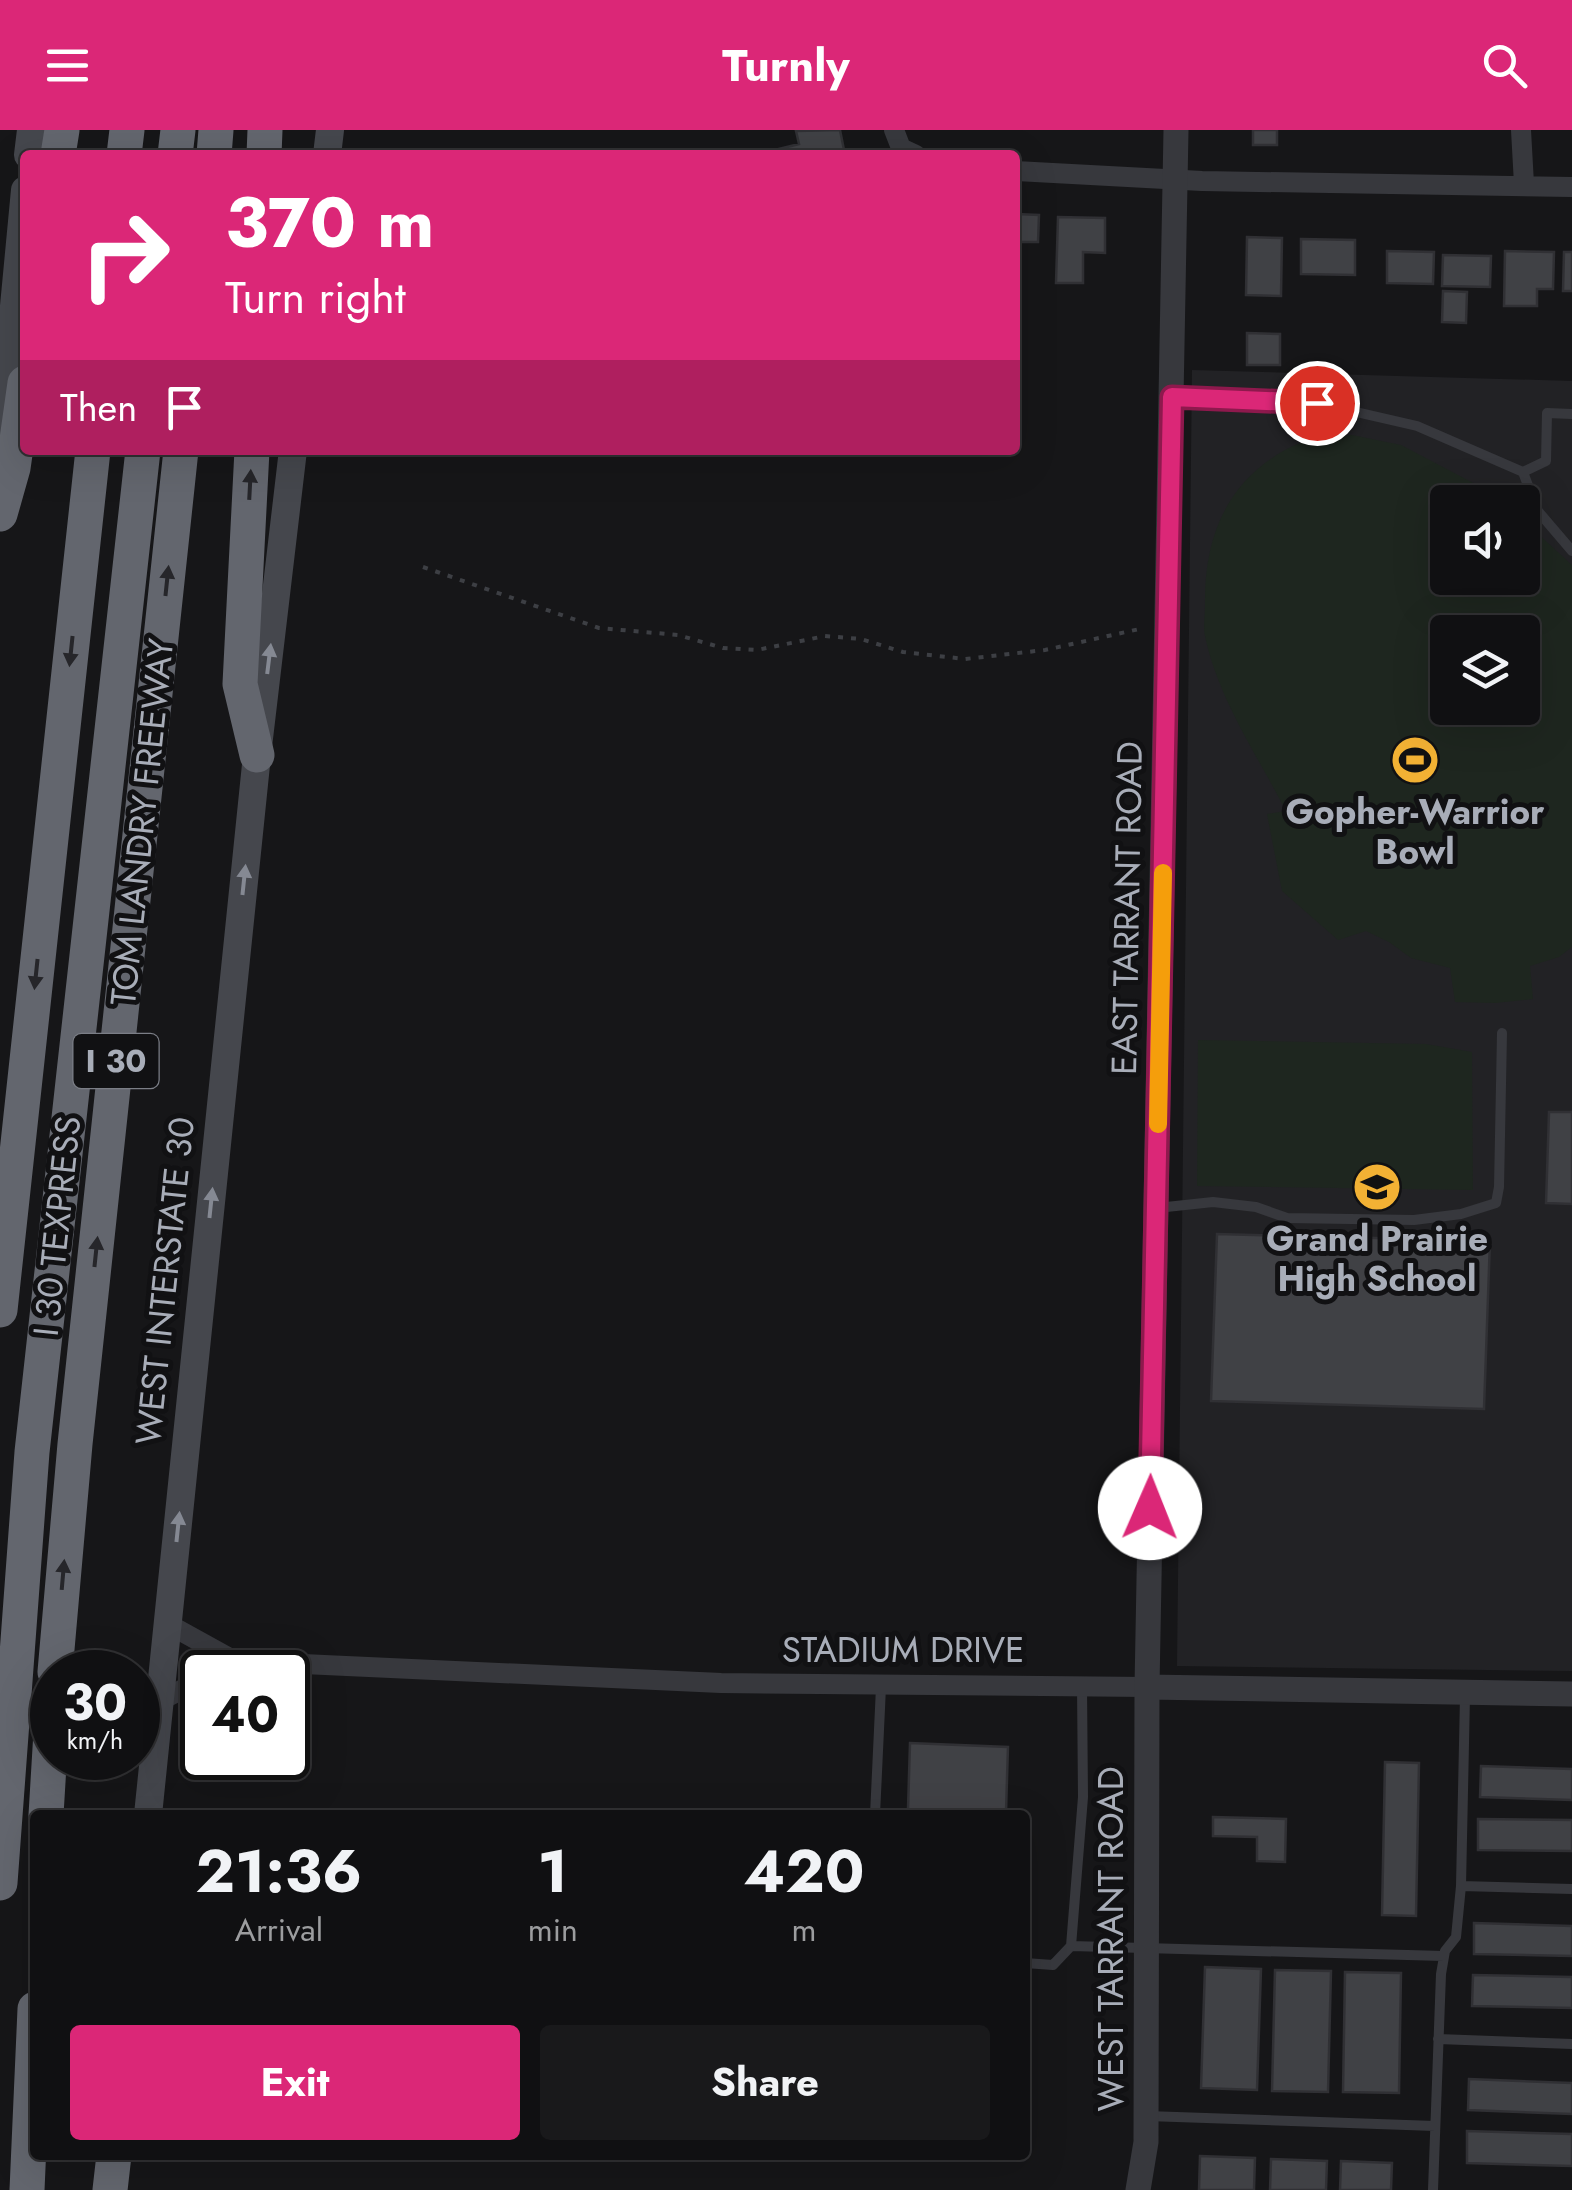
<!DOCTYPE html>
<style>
body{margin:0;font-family:Jost,sans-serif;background:#19191b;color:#f1f3f6;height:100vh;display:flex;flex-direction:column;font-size:38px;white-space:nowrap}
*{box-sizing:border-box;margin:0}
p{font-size:32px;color:#9c9d9f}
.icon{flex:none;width:55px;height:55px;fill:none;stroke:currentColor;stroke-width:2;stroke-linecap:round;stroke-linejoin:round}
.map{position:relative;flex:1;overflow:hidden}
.details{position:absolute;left:30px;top:1680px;width:1000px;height:350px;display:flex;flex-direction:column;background:#101012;border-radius:10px;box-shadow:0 10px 40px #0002,0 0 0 2px #303032}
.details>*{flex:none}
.hud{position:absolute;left:20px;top:20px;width:1000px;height:305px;border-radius:10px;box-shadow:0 10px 40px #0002,0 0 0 2px #303032;background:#db2777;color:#fff;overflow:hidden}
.fabs{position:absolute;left:1430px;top:355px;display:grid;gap:20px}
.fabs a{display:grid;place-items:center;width:110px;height:110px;border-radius:10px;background:#101012;box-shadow:0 10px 40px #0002,0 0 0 2px #303032;font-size:50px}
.speed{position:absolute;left:30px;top:1520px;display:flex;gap:20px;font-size:50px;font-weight:700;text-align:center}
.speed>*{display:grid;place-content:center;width:130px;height:130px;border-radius:50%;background:#101012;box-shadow:0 10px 40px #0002,0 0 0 2px #303032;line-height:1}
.speed small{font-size:25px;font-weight:400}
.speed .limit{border:5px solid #111;border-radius:15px;background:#fff;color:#111}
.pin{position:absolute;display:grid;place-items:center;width:85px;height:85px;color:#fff;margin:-42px;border:5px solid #fff;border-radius:50%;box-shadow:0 2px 10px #0007}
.me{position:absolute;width:110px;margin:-55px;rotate:1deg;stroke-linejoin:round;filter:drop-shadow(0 0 8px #0008)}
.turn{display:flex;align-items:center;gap:35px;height:210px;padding:0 40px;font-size:45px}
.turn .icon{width:130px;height:130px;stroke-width:2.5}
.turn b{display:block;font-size:70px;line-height:85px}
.then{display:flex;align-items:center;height:95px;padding:0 40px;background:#0003;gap:20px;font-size:38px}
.eta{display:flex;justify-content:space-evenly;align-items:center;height:170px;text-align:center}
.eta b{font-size:60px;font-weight:700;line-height:70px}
.action{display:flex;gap:20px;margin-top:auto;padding:20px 40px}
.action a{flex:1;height:115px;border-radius:10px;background:#db2777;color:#fff;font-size:40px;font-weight:700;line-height:115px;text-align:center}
.action a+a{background:#19191b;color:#f1f3f6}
header{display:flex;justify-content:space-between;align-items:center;height:130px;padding:0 40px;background:#db2777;color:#fff;font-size:45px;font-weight:700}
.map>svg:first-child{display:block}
.built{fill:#222225;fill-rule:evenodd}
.green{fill:#1e261f;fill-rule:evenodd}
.building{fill:#404145;stroke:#303034;stroke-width:2.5}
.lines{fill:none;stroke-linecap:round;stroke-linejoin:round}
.path{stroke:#3d3f44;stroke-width:4;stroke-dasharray:5 8;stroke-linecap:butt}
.service{stroke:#37383d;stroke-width:10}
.minor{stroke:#37383d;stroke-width:20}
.tertiary{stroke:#37383d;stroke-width:25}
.secondary{stroke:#45474d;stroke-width:28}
.motorway{stroke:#63666e;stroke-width:35}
.oneway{fill:#26262a}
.oneway2{fill:#858993}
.route-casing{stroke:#8e194d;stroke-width:25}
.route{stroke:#db2777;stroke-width:18}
.slow{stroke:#f59e0b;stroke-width:18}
.labels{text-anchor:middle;stroke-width:10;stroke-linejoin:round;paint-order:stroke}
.shield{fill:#111113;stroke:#7b7e86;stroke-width:2.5}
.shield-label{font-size:32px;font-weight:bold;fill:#a8adb8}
.poi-label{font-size:35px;font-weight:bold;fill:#a8adb8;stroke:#111113}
.street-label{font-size:35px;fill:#a8adb8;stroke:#111113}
</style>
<header><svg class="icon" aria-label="menu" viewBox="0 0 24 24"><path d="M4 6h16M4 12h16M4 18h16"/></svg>Turnly<svg class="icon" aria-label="search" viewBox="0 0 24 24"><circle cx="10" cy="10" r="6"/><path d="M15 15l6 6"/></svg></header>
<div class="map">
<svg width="1572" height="2060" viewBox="0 0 1572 2060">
<rect width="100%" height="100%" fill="#161618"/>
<!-- built -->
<path class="built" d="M1192 240 1572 251V1541L1177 1536ZM1448 372H1522V448H1448ZM1448 502H1522V578H1448Z"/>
<!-- green -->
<path class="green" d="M1352 305 1401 315 1477 355 1483 372H1448V448H1522L1523 390 1572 435V817L1559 827 1530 836 1533 869 1495 873 1455 872 1450 838 1411 828 1389 812 1366 801 1338 810 1282 761 1267 684 1286 681C1257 625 1218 568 1205 506 1203 497 1205 485 1205 475 1204 409 1225 354 1285 320 1304 309 1330 307 1352 305ZM1522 502V578H1448V502Z
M1198 910 1426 914 1472 922 1473 1060 1197 1056Z"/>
<!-- building -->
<path class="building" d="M840 0 845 25H781L779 19 799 14 796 1Z
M1253 0H1277V15H1253Z
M1015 84 1039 85 1038 112H1015Z
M1058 87 1105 88V123L1083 122V153H1056Z
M1247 107 1282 108 1281 166 1246 165Z
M1301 109 1355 110V145L1301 144Z
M1387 121 1434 122 1433 154 1387 153Z
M1505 121 1554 122 1553 159H1537V176H1504Z
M1564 122H1572V161H1563Z
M1443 125 1491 126 1490 157 1442 156Z
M1443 161 1467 162 1466 193 1442 192Z
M1247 203 1280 204V235H1247Z
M1549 982H1572V1074L1546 1073Z
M1217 1104 1490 1111 1484 1279 1211 1271Z
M910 1613 1008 1617 1006 1682 1014 1685H964V1681L908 1679Z
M1385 1632 1419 1633 1416 1786 1382 1785Z
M1481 1636 1572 1639V1670L1480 1667Z
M1213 1687 1286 1689 1285 1732 1257 1731V1707L1213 1706Z
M1478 1689 1572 1690V1721L1478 1720Z
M1474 1793 1572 1796V1826L1474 1824Z
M1205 1837 1261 1839 1257 1960 1201 1958Z
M1275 1840 1331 1841 1328 1962 1272 1961Z
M1345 1842 1401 1843 1399 1963 1343 1962Z
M1473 1845 1572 1847V1878L1472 1876Z
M1469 1949 1572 1953V1984L1468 1980Z
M1467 2001 1572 2004V2036L1467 2033Z
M1200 2026 1255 2028 1254 2060H1199Z
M1271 2029 1327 2031 1326 2060H1270Z
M1341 2031 1392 2033 1391 2060H1340Z"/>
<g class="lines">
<!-- path -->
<path class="path" d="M423 437 599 498 678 505 723 518 757 520 825 506 861 509 903 522 965 529 1045 520 1144 498"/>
<!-- service -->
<path class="service" d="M1173 267 1317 273 1417 296 1523 342 1537 380 1572 421
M1523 342 1546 331 1547 283 1572 284
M1157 1078 1213 1072 1256 1077 1287 1088 1414 1090 1461 1084 1496 1073 1499 1057 1502 903
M875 1685 881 1557
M1461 1756 1572 1759
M1071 1816 1444 1826
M1025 1833 1053 1835 1071 1816 1083 1667 1082 1557
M1438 1909 1572 1914
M1147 1986 1435 1996
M1433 2060 1441 1844 1445 1821 1456 1807 1461 1756 1465 1566"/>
<!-- minor -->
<path class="minor" d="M894 0 901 18 916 25
M1521 0 1524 54
M1015 41 1202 51 1572 57
M168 1494 235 1531 214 1542
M235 1531 721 1553 1147 1557
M160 1571 202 1549"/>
<!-- tertiary -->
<path class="tertiary" d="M1147 1557 1572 1564
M1138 2060 1146 2012 1147 1557 1176 0"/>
<!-- secondary -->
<path class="secondary" d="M28 25 31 0
M327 25 330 0
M2 303 25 60
M148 1685 257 625 293 320"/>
<!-- motorway -->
<path class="motorway" d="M58 25 62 0
M124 25 127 0
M175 25 178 0
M214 25 216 0
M264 25 265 0
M252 320 240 554 257 625
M0 384 13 338 25 253
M0 1180 93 320
M55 1542 75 1314 181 320
M46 1685 52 1585
M0 1753 32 1322 143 320
M27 2060 35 1879
M110 2060 114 2025"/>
</g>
<!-- one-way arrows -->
<defs><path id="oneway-solid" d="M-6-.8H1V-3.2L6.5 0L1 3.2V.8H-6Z" transform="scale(2.5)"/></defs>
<g class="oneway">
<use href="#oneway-solid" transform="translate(250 355) rotate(-87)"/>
<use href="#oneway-solid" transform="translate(167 451) rotate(-84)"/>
<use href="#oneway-solid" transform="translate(71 521) rotate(96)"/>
<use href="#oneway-solid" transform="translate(36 844) rotate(96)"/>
<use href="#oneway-solid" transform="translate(96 1122) rotate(-84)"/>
<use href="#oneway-solid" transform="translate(63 1445) rotate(-85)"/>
</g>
<g class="oneway2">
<use href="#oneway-solid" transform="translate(269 529) rotate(-83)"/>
<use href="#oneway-solid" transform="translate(244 750) rotate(-84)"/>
<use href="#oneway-solid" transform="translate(211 1073) rotate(-84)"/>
<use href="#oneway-solid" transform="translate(178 1397) rotate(-84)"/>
</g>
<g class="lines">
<!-- route casing -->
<g class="route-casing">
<path id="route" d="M1150 1378 1172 267 1317 273"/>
</g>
<!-- route -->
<use href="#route" class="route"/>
<!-- slow -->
<path class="slow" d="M1158 994 1163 743"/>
</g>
<!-- icons -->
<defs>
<g id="stadium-disc" transform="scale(2.5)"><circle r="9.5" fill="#f2b134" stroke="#111113"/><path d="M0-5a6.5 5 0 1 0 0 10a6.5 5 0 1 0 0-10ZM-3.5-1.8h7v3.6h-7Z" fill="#111"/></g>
<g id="school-disc" transform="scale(2.5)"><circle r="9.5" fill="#f2b134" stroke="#111113"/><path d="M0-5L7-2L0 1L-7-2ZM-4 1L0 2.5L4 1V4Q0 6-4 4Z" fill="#111"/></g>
</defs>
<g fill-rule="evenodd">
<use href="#stadium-disc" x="1415" y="630"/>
<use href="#school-disc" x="1377" y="1057"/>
</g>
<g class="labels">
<!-- shield labels -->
<rect class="shield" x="73.5" y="904" width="85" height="54" rx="8"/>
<g class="shield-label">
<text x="116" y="942">I 30</text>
</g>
<!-- poi labels -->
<g class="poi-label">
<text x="1415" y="694">Gopher-Warrior<tspan x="1415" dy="40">Bowl</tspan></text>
<text x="1377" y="1121">Grand Prairie<tspan x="1377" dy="40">High School</tspan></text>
</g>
<!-- street labels -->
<g class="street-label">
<text transform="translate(142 692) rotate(-84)" y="12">TOM LANDRY FREEWAY</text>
<text transform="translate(1127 778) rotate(-89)" y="12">EAST TARRANT ROAD</text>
<text transform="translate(57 1096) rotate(-84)" y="12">I 30 TEXPRESS</text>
<text transform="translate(165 1151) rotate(-84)" y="12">WEST INTERSTATE 30</text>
<text x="903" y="1532">STADIUM DRIVE</text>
<text transform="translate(1111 1809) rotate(-90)" y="12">WEST TARRANT ROAD</text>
</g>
</g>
</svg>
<div class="fabs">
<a><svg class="icon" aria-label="sound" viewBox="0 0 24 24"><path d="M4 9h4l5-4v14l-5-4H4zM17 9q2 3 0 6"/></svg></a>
<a><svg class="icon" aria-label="layers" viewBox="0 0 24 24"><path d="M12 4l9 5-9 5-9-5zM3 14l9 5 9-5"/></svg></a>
</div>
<div class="speed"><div>30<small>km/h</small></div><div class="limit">40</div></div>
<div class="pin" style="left:1317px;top:273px;background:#d93025"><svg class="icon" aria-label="arrive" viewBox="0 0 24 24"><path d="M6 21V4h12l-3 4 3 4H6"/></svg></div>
<svg class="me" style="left:1150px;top:1378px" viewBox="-20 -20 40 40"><circle r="19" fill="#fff"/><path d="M0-13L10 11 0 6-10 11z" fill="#db2777"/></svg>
<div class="hud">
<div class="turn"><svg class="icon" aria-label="right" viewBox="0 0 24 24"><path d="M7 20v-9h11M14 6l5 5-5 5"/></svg><div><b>370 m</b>Turn right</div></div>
<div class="then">Then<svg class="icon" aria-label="arrive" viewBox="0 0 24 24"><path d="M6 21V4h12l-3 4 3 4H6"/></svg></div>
</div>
<section class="details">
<div class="eta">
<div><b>21:36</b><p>Arrival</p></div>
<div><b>1</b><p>min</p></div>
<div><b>420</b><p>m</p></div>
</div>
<div class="action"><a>Exit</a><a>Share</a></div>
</section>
</div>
